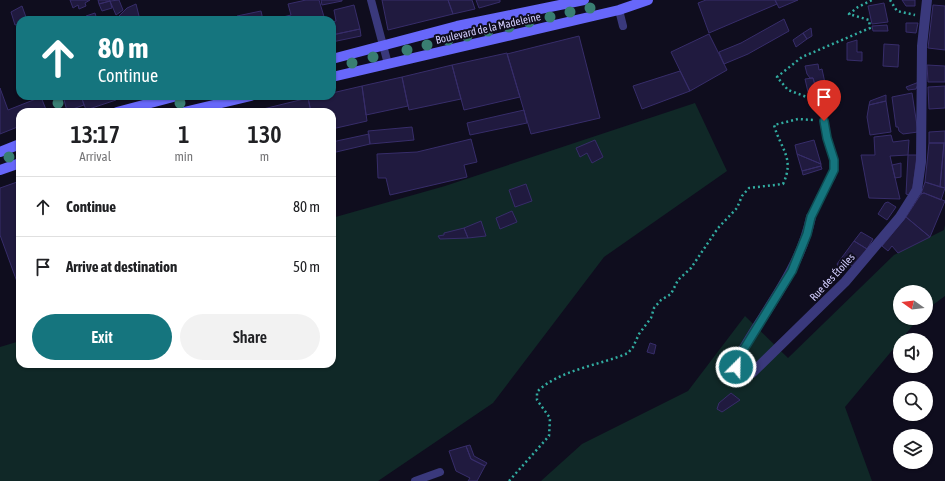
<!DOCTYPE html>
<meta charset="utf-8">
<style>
body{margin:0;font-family:"Asap Condensed",sans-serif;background:#f2f2f2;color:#202124;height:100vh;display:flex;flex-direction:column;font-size:15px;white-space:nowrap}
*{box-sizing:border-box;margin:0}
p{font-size:13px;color:#757577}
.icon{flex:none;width:22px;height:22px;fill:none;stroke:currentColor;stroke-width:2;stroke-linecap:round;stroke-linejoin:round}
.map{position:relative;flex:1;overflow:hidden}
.drawer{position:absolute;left:16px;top:108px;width:320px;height:260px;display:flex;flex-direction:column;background:#fff;border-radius:12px;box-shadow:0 1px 3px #0004}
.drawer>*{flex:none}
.banner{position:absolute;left:16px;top:16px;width:320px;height:84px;border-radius:12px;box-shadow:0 1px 3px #0004;background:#15757e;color:#fff;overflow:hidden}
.needle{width:26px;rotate:284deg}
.controls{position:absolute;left:893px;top:285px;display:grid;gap:8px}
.controls a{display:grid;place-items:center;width:40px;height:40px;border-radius:50%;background:#fff;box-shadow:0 1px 3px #0004;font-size:20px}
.pin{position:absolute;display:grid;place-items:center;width:34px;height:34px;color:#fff;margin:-41px -17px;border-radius:50% 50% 50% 0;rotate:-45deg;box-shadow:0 0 4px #0007}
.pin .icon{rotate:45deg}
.me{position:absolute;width:44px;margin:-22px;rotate:23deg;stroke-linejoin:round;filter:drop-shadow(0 0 3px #0008)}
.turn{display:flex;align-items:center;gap:14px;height:84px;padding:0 16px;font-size:18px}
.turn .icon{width:52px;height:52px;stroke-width:2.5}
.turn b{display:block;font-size:28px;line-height:34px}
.eta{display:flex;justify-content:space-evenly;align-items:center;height:68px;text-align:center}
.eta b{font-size:24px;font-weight:600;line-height:28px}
.primary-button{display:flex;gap:8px;margin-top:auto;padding:8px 16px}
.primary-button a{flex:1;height:46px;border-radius:24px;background:#15757e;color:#fff;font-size:16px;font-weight:600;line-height:46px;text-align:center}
.primary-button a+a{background:#f2f2f2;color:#202124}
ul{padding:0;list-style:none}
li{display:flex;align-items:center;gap:12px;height:60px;padding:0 16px;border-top:1px solid #e0e0e0}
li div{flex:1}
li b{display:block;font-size:15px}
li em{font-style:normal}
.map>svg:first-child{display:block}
.green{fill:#102827}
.building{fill:#201a3f;stroke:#372d6a}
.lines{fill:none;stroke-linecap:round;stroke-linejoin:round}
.path{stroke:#32aca1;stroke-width:2.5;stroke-dasharray:2 3;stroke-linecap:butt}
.lane{stroke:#3a397c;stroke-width:8}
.street{stroke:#3a397c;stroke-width:10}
.secondary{stroke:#6767fa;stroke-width:10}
.tree{fill:#397e72}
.route-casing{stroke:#0e4c52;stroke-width:10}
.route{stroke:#15757e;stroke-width:7}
.labels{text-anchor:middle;stroke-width:4;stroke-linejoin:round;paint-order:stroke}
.street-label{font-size:11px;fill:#d1ccfd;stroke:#0f0d1e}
</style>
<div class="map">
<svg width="945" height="481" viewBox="0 0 945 481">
<rect width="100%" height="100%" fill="#0f0d1e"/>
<!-- green -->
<path class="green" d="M695 103 727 171 604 257 493 403 378 481H0V347L20 341V364H332V218L445 186Z
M945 225V296L926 310V292H900V318H919L845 407 872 481H541L582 444 688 391 745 316 788 358 894 255 944 230Z"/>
<!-- building -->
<path class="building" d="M70 0H90L85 3 86 6 79 9 78 5 73 8Z
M98 0H110V1L99 4Z
M119 0 123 10 116 15 110 1Z
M306 0H319L325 20H271L291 15 288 4Z
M321 0H342V1L322 5Z
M382 0H448L453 14 388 30Z
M448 0H472L475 9 453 14Z
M476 0H500V2L479 8Z
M706 0H775L777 4 709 33 698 3Z
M775 0H798L779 8Z
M902 0H915V6H906Z
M110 1 112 8 102 11 99 4Z
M884 3 888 22 872 24 868 6Z
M136 4 140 20H118L117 18 127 8Z
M354 5 360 29 332 35V22L336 21 334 10Z
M933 5 945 6V50L928 48Z
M22 6 27 20H20V24L15 25 11 12Z
M261 11 263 20H238L237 16Z
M95 13 97 20H86V16Z
M784 19 789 31 748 54 724 64 719 52 741 43Z
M906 23H918L916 33 906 32Z
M887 25 888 31H873L872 26Z
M811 28 812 36 807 39 803 33Z
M360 29 361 36 332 42V35Z
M803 33 807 39 796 47 793 40Z
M709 34 727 70 690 91 671 52Z
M579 36 600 118 531 134 507 54Z
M857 40V52H862V61L847 60V43Z
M884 44 899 45 898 67 883 66Z
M507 53 520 97 464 110 452 65Z
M818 64 819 70 822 69 825 83 815 85 813 78H810L807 74 805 66Z
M452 65 461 99 409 110 402 77Z
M927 65 945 66V82H928Z
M680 71 690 91 642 109 633 86Z
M402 77 408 106 366 115 362 86Z
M813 78 815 85 825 83 826 89 808 92 805 79Z
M919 82 916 89 908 90 906 87Z
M362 86 367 121 332 129V112H311L308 98 332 96V93Z
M945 86V108L929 109 928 87Z
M0 88 8 110 41 97 47 112H20V126L0 134Z
M912 93 918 132 903 134 899 131 898 127H896L892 97Z
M886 95V101L869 105 870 101Z
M63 96H81L84 105 67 111Z
M81 96H114L116 100 86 110Z
M308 98 311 112H251Z
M886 101 891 132 870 135 867 117 869 105Z
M524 110 527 123 470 135 467 123Z
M412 127 414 140 370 144 368 131Z
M945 131V143H929V132Z
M369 134 370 144 332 153V142Z
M891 135 893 142 909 140 908 155 890 156 900 199 869 198 861 155H875L874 137Z
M471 139 477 162 464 165 467 177 390 195 386 178H378L377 154 417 152Z
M595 140 603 157 592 163 587 153 580 157 576 148Z
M814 140 821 164 797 154 795 145Z
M929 143H944L940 187 925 182Z
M944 143H945V188L940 187Z
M797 154 821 164V166L802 171Z
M908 155H917L913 187 909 195 906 194Z
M901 163V177L895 178 892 165Z
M821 166 822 169 803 175 802 171Z
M20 181V290L0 235V188Z
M925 182 945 188 941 200 924 193 921 194Z
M526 184 532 201 515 207 509 190Z
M924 193 945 201 930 237 906 217 921 194Z
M888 202 896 207 887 220 878 214 885 203Z
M512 211 517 222 500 229 496 218Z
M906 217 930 237 898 253 892 246 888 251 882 246Z
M481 221 486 236 468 238 464 228Z
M464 228 468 238 440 239 438 236 444 235V233Z
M861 232 873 239 867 249 854 241Z
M854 241 867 249 856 268 850 265 841 271 837 264Z
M650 343 656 345 654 354 647 352Z
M731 393 740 400 722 412 717 409 719 403Z
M470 445 474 456 487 463 485 466 471 459 466 446Z
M466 446 471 459 485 466 477 481H468L470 478 456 471 449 451Z"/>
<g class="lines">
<!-- path -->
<path class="path" d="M890 0 897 11 915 15
M822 111 820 102 788 90 777 77 802 57 870 28 869 20 849 14 858 7 872 0
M509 481 549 436 550 418 537 400V392C558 370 601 365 628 353L633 347 639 334 651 318 654 308 661 300 671 294 678 280 691 268 718 228 737 208 742 196 749 188 783 184C795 158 781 150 774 125L798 119 813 120"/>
<!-- lane -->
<path class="lane" d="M371 0 388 64
M619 10 623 26
M811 217 820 197 832 176 835 165 827 138 824 121
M415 481 440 472"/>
<!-- street -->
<path class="street" d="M811 217C799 273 762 313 736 362V367L743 374 752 373 845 282 900 217 917 190 921 162 922 46 927 0"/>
<!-- secondary -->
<path class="secondary" d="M332 59 457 26 584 0
M332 77 619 10 648 0
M117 112 177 96
M184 112 251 96
M0 152 20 144
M0 170 20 163"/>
</g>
<!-- trees -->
<g class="tree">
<circle cx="590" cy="8" r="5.5"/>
<circle cx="570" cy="12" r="5.5"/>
<circle cx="550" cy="17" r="5.5"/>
<circle cx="529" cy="22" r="5.5"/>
<circle cx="509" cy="27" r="5.5"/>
<circle cx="488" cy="31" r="5.5"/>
<circle cx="467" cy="36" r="5.5"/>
<circle cx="448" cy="40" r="5.5"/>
<circle cx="427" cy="45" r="5.5"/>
<circle cx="407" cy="50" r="5.5"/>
<circle cx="373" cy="57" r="5.5"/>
<circle cx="352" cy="63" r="5.5"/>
<circle cx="58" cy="103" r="5.5"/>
<circle cx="180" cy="103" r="5.5"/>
<circle cx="9" cy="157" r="5.5"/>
</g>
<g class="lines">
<!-- route casing -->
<g class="route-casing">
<path id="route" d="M736 367 739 357 792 271 807 234 811 217 834 170V160L827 138 824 121"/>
</g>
<!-- route -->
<use href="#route" class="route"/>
</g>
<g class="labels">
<!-- street labels -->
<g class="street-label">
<text transform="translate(488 28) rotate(-13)" y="4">Boulevard de la Madeleine</text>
<text transform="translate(832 277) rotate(-47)" y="4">Rue des Étoiles</text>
</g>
</g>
</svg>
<div class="controls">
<a><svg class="needle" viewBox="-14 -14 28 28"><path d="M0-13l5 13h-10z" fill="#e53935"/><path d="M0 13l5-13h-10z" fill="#757577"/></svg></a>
<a><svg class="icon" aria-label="sound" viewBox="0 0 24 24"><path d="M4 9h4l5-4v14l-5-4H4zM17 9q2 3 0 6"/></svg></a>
<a><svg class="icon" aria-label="search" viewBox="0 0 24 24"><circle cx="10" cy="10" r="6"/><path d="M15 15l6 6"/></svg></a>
<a><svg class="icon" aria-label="layers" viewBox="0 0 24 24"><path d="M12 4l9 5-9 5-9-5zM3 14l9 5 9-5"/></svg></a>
</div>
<div class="pin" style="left:824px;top:121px;background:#d93025"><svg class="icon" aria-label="arrive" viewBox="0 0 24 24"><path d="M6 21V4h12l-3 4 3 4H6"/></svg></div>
<svg class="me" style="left:736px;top:367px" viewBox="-20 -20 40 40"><circle r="17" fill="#15757e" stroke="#fff" stroke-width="3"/><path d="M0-11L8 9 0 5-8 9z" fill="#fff"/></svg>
<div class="banner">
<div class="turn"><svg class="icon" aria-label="ahead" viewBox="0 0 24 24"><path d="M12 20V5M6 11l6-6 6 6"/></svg><div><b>80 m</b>Continue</div></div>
</div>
<section class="drawer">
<div class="eta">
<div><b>13:17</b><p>Arrival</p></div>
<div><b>1</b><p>min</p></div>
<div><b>130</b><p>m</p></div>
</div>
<ul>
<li><svg class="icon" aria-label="ahead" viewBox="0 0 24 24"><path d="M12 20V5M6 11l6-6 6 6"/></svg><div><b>Continue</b></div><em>80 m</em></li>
<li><svg class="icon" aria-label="arrive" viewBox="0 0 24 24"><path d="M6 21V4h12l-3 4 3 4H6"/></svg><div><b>Arrive at destination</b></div><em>50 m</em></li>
</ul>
<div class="primary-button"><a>Exit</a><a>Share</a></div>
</section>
</div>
